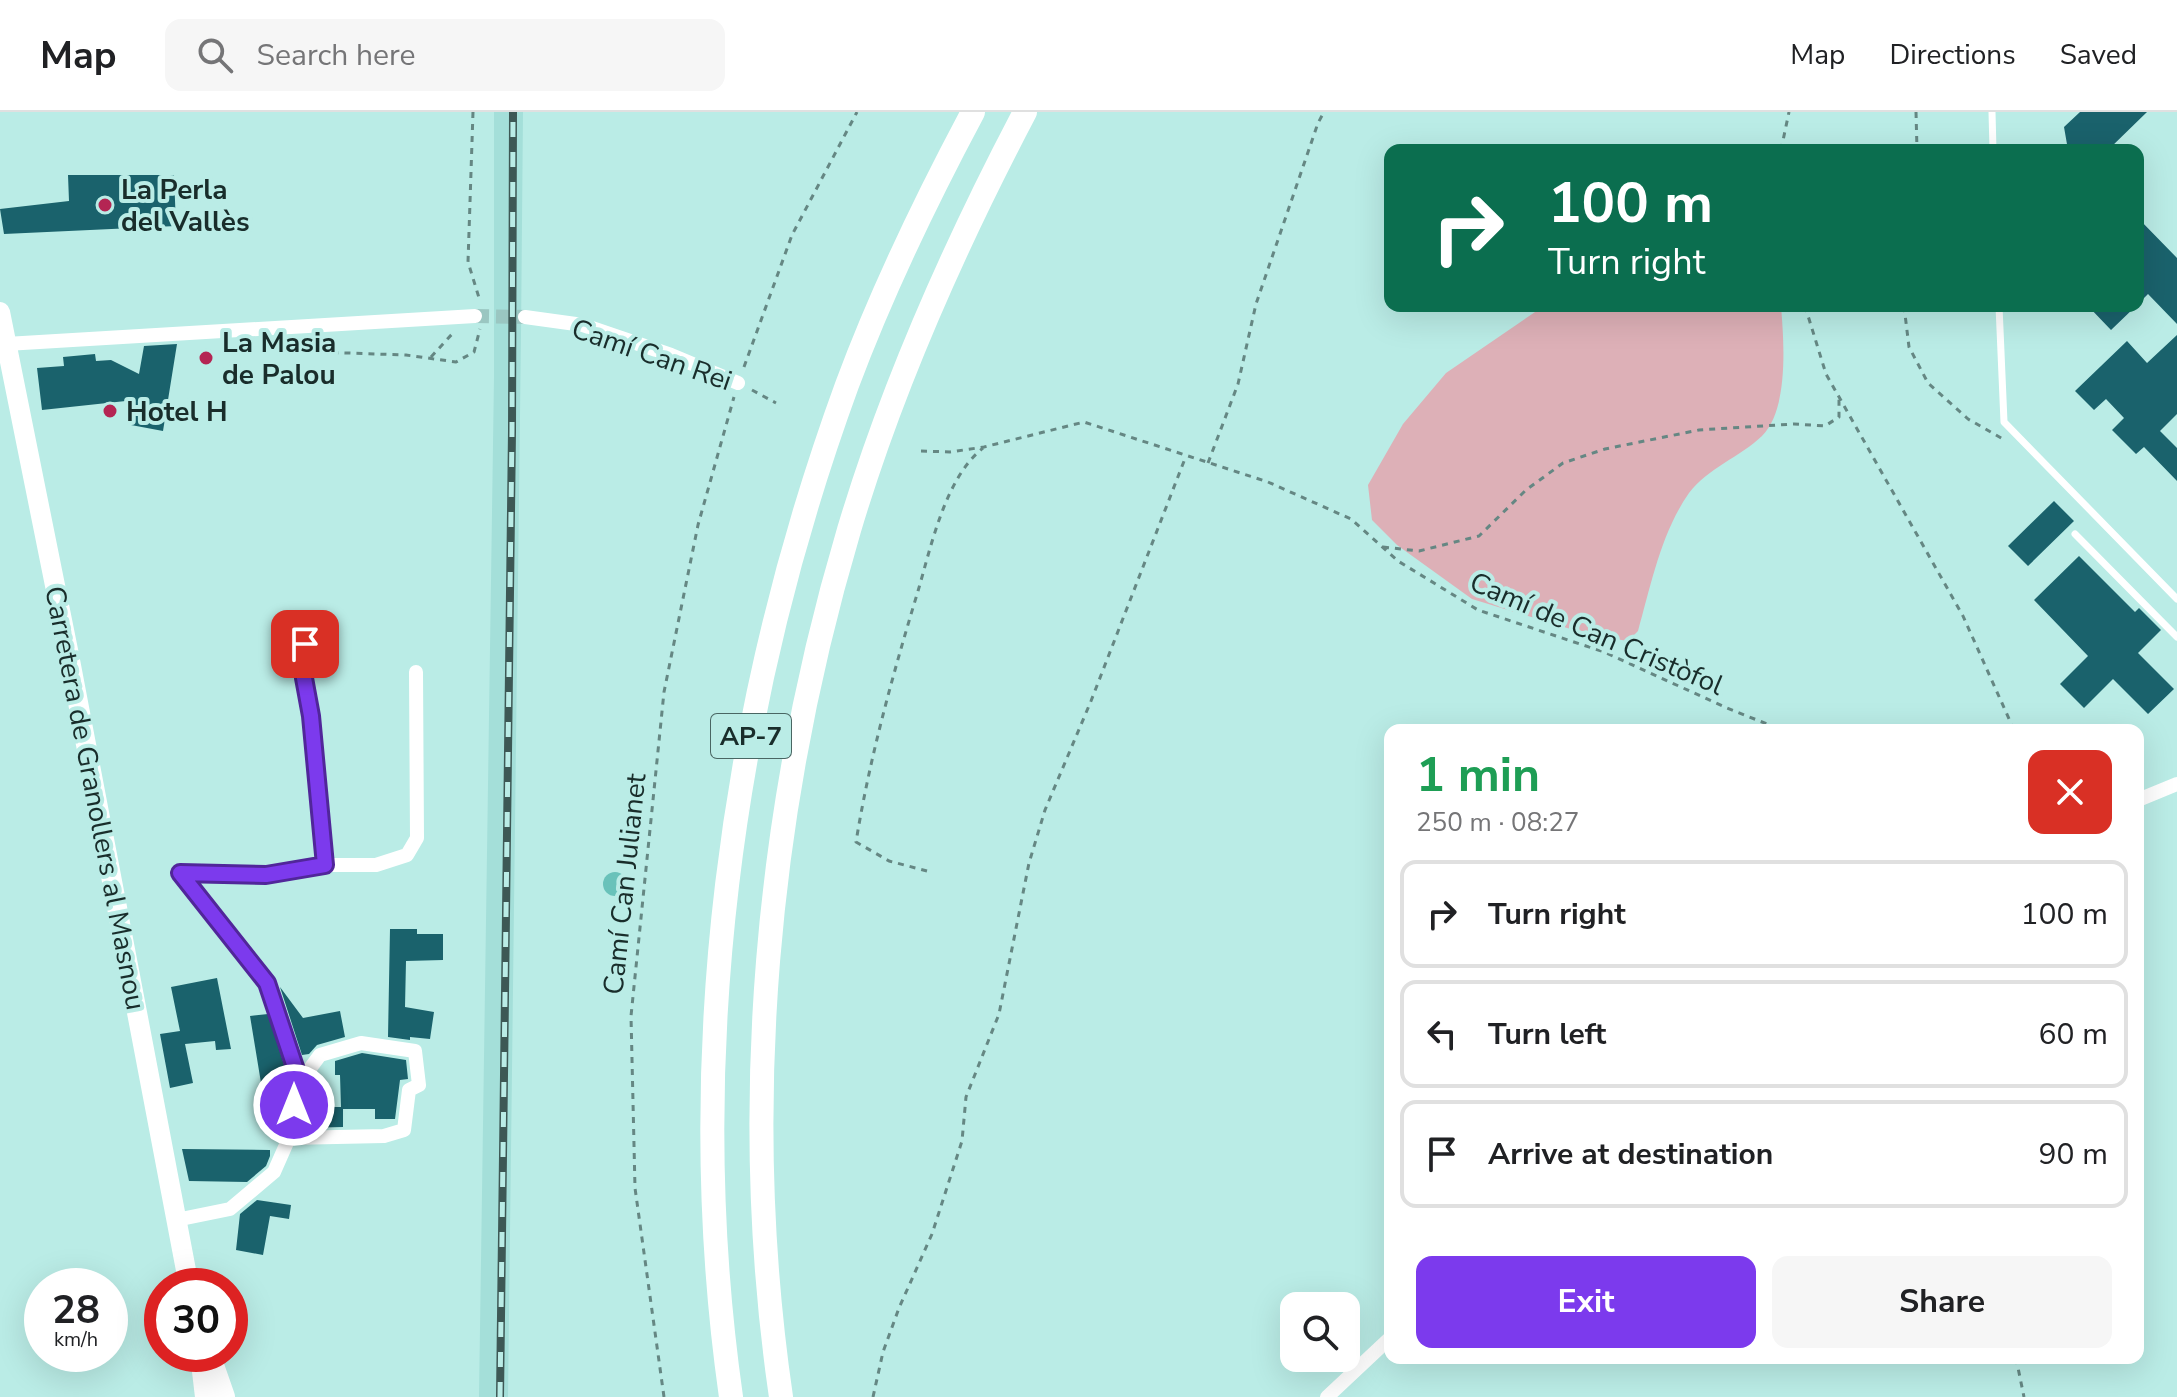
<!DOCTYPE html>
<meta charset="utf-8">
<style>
body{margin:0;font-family:"Nunito Sans",sans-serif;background:#f6f6f6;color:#202124;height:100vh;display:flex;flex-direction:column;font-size:30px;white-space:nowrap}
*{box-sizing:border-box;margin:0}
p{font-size:26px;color:#757577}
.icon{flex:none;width:44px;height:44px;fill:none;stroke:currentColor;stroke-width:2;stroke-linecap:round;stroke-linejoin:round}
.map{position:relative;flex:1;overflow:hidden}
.panel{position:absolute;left:1384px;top:612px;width:760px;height:640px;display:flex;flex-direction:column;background:#fff;border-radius:16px;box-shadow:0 8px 32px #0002}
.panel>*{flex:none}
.guide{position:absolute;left:1384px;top:32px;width:760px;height:168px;border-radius:16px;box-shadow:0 8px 32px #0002;background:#0b6e4f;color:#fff;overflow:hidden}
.tools{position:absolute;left:1280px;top:1180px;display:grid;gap:16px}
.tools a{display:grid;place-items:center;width:80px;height:80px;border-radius:16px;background:#fff;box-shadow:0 8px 32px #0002;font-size:40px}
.speed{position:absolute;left:24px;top:1156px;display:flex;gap:16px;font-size:40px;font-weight:700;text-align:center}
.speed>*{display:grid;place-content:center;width:104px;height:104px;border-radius:50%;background:#fff;box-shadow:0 8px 32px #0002;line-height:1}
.speed small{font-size:20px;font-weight:400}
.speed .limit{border:12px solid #d22;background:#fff;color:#111}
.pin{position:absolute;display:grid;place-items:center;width:68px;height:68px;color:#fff;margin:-34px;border-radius:16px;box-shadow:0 4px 12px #0006}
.me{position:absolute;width:88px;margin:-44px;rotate:0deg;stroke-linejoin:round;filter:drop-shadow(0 0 6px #0008)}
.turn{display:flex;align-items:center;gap:28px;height:168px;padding:0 32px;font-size:36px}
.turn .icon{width:104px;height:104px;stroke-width:2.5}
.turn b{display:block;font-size:56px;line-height:68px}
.round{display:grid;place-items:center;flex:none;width:84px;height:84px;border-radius:16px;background:#f6f6f6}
.head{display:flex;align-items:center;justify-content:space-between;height:136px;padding:0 32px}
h1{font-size:48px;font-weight:700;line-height:60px;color:#1e9e55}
.action{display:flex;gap:16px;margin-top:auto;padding:16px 32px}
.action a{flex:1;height:92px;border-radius:16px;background:#7c3aed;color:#fff;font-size:32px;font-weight:700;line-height:92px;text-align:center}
.action a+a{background:#f6f6f6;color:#202124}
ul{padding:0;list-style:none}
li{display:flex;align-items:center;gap:24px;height:108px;margin:0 16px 12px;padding:0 16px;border:4px solid #e0e0e0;border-radius:16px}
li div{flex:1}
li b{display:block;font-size:30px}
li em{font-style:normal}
header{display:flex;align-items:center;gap:48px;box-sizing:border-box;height:112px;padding:0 40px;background:#fff;border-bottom:2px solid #e0e0e0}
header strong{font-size:38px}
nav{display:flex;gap:44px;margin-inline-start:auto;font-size:28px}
.search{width:560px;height:72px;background:#f6f6f6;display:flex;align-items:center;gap:20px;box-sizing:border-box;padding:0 28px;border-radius:16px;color:#757577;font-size:30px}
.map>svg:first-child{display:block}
.built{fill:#a4dfd9}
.green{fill:#ddb0b7}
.water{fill:#69c2ba}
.building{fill:#1a626c}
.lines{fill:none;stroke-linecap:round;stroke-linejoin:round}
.street-tunnel{stroke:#9ac6c1;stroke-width:14;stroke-dasharray:14 7;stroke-linecap:butt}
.path{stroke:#658783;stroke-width:3;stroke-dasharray:6 6;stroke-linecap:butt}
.lane{stroke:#fff;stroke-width:7}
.street{stroke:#fff;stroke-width:14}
.secondary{stroke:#fff;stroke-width:20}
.highway{stroke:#fff;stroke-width:24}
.rail-casing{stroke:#3d5855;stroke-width:8}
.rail{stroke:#baece6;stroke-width:5;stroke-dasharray:15;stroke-linecap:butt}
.route-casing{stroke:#51269a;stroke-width:20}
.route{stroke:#7c3aed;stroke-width:14}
.poi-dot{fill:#b42553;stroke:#baece6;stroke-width:3}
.labels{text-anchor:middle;stroke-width:8;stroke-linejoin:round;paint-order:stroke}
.shield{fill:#baece6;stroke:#496663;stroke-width:2}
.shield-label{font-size:26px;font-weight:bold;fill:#192d2b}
.poi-label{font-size:28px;font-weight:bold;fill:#192d2b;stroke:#baece6;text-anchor:start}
.street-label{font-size:28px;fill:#192d2b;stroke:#baece6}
</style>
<header>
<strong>Map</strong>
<div class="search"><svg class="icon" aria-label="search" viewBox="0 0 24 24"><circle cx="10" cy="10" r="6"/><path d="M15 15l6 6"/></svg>Search here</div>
<nav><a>Map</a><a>Directions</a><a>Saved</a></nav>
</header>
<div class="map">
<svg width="2177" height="1285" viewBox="0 0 2177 1285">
<rect width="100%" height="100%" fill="#baece6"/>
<!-- built -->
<path class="built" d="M494 0H523L521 222 508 1285H479L494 265Z"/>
<!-- green -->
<path class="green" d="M1561 194H1781C1784 230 1789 297 1762 324 1740 345 1708 356 1689 381 1661 421 1651 473 1638 519L1628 529 1590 523 1472 487 1397 433 1372 408 1368 373 1403 312 1446 261 1538 198Z"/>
<!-- water -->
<path class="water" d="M603 772a12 12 0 1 1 24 0a12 12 0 1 1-24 0Z"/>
<!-- building -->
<path class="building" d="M2080 0H2147L2108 38H2068L2064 15Z
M68 63H174L176 114 4 122 0 97 69 89Z
M2138 106 2177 146V212L2148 182 2138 192Z
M2088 194H2136L2111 218Z
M2177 223V302L2160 319 2177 336V369L2144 335 2136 342 2112 318 2124 306 2106 287 2094 298 2075 279 2127 229 2147 251Z
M177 232 163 319 131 313 135 288 42 298 37 256 64 254 63 245 95 242 96 249 111 248 139 262 144 234Z
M2054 389 2074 409 2028 454 2008 434Z
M2079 444 2135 500 2139 496 2161 518 2138 541 2174 577 2148 602 2113 567 2084 596 2060 572 2088 544 2034 488Z
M390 817H417V822H443V848L406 849 405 895 434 900 430 927 410 925V928L388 925Z
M217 866 231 937 216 938 215 929 185 932 193 971 170 976 160 922 180 919 171 875Z
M280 875 303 906 340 899 345 925 317 933 309 942 302 943Z
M268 902 290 971 289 973 262 977 250 904Z
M362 941 406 948 408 967 400 968 395 1007H375V997H343V1015L301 1016 305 995H341L340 963H335V949Z
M182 1037 270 1038V1044L266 1054 247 1070 189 1069Z
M257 1088 291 1093 289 1107 270 1104 263 1143 236 1138 240 1102Z"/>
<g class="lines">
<!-- street-tunnel -->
<path class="street-tunnel" d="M475 204 525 205"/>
<!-- path -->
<path class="path" d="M473 0 468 150 480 189
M1916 0 1917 38
M1781 38 1789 0
M1805 194 1826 262 1963 504 2014 618
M1904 194 1909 235 1928 271 1968 307 2003 327
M273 233 318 240 406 243 456 250 474 240 480 217
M431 245 453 221
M744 255 792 123 857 0
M752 278 776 291
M921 339 950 340 984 335 1084 310 1268 370 1351 407 1398 449 1478 498 1604 540 1727 596 1782 618
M1208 351 1238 272 1256 192 1318 11 1324 0
M1383 435 1419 439 1479 424 1526 378 1563 351 1605 337 1699 318 1794 312 1825 314 1839 305V285
M927 759 889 749 856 730C870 644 893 562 918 479 931 435 945 366 983 336
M2016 1246 2024 1285
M664 1285 635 1076 631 904 664 580 698 413 734 285
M873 1285 883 1240 899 1196 932 1122 962 1029 966 985 999 902 1029 751 1045 698 1091 589 1186 344"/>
<!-- lane -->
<path class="lane" d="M1992 0 1993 38
M1999 194 2004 310 2177 487
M2075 422 2177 525"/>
<!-- street -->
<path class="street" d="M525 205 583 213 671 243 738 271
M6 232 475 204
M2138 688 2177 672
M325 753H376L407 743 417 726 416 560
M300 970 278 899 267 871 180 761 266 763 325 753 311 604 304 566 305 532
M176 1108 230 1097 274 1060 289 1026 384 1024 404 1018 409 978 419 973 415 939 361 931 320 943 300 970 289 1026
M1327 1285 1390 1226"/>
<!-- secondary -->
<path class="secondary" d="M0 200 69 543 189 1174
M200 1242 205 1285"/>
<!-- highway -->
<path class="highway" d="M208 1242 223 1285
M731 1285C683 947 730 593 847 273 882 179 926 88 973 0
M781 1285C739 997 766 697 849 418 892 274 955 133 1025 0"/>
<!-- rail casing -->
<g class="rail-casing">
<path id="rail" d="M500 1285 512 319 513 0"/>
</g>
<!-- rail -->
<use href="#rail" class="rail"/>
</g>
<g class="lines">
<!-- route casing -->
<g class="route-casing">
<path id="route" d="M294 993 300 970 267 871 180 761 266 763 325 753 311 604 304 566 305 532"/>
</g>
<!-- route -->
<use href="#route" class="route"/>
</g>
<!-- markers -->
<g class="poi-dot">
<circle cx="105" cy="93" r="8"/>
<circle cx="206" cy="246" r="8"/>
<circle cx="110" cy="299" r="8"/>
</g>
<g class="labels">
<!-- shield labels -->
<rect class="shield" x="711" y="602" width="80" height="44" rx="6"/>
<g class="shield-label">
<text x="751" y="633">AP-7</text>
</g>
<!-- poi labels -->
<g class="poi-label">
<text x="121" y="87">La Perla<tspan x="121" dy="32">del Vallès</tspan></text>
<text x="222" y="240">La Masia<tspan x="222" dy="32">de Palou</tspan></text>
<text x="126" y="309">Hotel H</text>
</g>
<!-- street labels -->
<g class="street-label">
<text transform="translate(652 242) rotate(19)" y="10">Camí Can Rei</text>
<text transform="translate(1597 521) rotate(23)" y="10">Camí de Can Cristòfol</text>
<text transform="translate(96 686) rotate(79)" y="10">Carretera de Granollers al Masnou</text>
<text transform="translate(624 772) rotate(-84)" y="10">Camí Can Julianet</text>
</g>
</g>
</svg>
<div class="tools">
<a><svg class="icon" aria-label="search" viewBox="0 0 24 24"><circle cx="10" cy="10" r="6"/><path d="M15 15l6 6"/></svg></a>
</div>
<div class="speed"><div>28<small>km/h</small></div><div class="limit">30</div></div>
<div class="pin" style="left:305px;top:532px;background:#d93025"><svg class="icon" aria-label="arrive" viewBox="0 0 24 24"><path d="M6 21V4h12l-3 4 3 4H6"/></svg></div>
<svg class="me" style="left:294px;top:993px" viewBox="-20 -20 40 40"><circle r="17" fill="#7c3aed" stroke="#fff" stroke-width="3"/><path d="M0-11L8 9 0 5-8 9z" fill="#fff"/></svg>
<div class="guide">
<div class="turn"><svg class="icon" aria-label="right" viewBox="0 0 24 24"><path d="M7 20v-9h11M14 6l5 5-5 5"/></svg><div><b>100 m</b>Turn right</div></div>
</div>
<section class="panel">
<div class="head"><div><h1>1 min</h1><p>250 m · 08:27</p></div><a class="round" style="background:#d93025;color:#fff"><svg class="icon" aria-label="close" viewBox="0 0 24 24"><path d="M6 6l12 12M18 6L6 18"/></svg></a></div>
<ul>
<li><svg class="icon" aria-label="right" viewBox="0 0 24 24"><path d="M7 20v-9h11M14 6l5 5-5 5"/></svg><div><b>Turn right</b></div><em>100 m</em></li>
<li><svg class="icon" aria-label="left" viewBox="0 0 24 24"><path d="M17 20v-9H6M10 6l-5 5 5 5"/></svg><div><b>Turn left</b></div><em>60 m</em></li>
<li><svg class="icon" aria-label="arrive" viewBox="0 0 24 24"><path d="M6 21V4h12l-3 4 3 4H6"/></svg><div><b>Arrive at destination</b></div><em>90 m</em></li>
</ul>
<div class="action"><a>Exit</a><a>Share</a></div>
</section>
</div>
